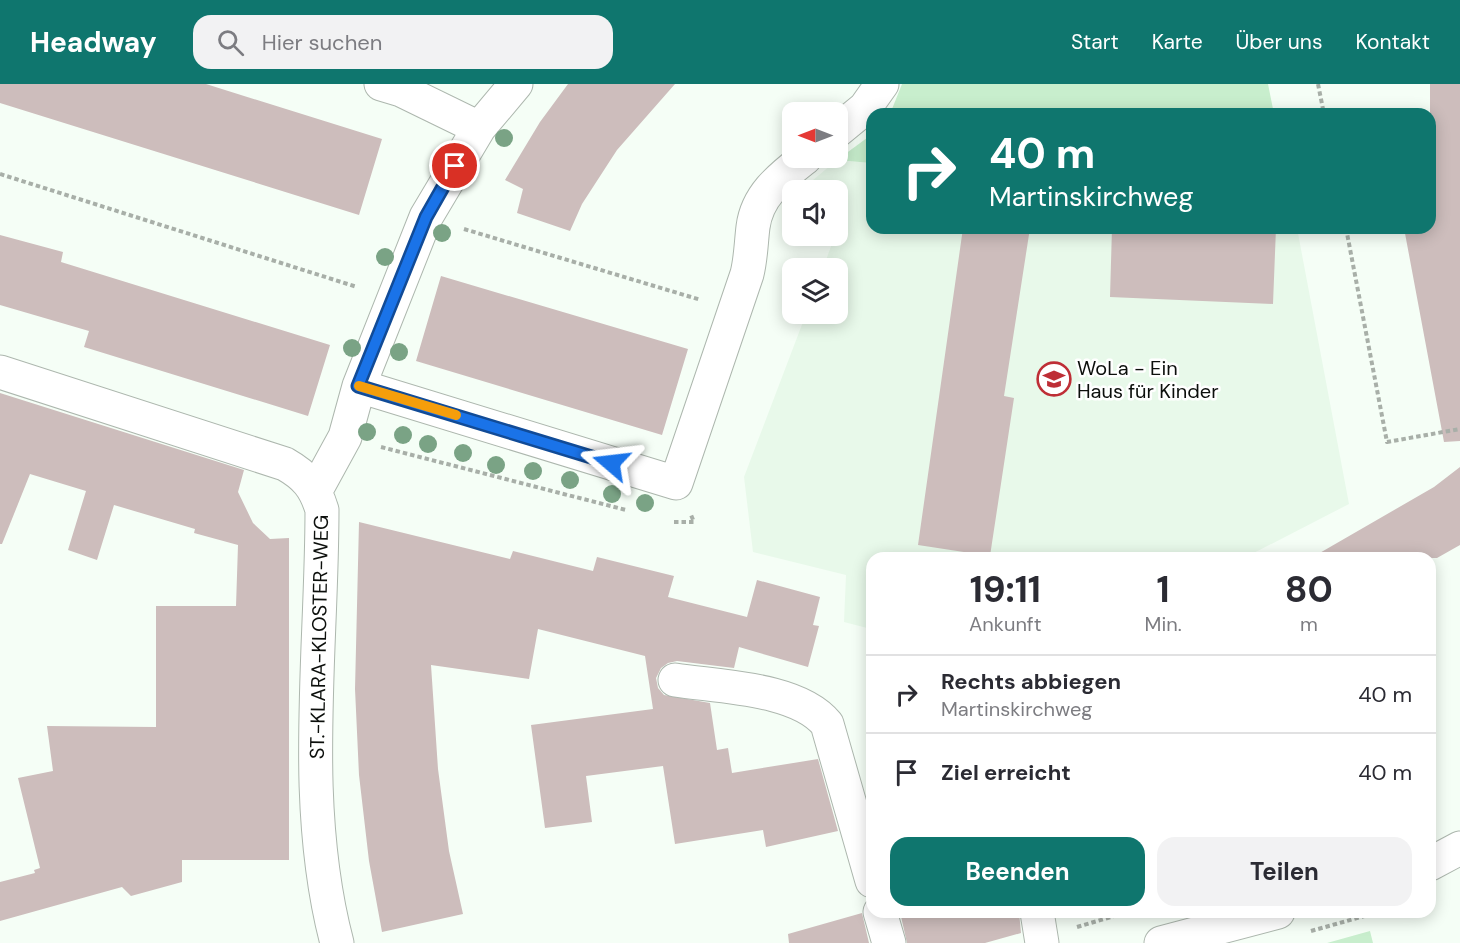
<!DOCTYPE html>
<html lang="de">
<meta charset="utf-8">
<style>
body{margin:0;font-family:"DM Sans",sans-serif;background:#f2f2f3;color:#2b2b33;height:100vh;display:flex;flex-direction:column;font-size:22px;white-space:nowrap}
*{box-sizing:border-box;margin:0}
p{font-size:20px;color:#7c7c81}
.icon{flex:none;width:33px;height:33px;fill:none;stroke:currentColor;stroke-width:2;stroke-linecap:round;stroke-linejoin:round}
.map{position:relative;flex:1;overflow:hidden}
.side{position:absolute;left:866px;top:468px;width:570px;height:366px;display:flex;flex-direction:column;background:#fff;border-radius:18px;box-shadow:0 3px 15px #0003}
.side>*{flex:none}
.guide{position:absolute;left:866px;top:24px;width:570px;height:126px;border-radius:18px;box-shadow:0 3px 15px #0003;background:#0f766e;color:#fff;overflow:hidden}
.needle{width:39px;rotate:270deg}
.fabs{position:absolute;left:782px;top:18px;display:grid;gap:12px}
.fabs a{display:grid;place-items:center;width:66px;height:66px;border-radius:12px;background:#fff;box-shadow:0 3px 15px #0003;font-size:30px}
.pin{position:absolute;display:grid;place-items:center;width:51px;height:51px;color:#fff;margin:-26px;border:3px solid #fff;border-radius:50%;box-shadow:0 2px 6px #0007}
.me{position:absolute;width:66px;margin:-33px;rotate:287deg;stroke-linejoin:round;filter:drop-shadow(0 0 4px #0008)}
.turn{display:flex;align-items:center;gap:21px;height:126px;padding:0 24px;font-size:27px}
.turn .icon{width:78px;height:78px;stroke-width:2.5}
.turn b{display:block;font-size:42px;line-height:51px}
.eta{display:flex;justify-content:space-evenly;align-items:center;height:102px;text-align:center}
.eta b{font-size:36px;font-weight:700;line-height:42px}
.action{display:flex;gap:12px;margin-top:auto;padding:12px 24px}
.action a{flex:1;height:69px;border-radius:18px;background:#0f766e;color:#fff;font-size:24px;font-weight:700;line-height:69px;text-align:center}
.action a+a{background:#f2f2f3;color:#2b2b33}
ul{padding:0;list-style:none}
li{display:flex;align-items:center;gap:18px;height:78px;padding:0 24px;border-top:2px solid #e1e1e2}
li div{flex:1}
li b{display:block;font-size:22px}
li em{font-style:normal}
header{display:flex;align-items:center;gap:36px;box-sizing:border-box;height:84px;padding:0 30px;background:#0f766e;color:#fff}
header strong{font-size:28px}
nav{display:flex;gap:33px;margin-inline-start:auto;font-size:21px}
.search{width:420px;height:54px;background:#f2f2f3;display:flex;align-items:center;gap:15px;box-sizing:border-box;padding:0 21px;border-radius:18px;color:#7c7c81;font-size:22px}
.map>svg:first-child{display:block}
.built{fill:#e8f9ea}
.green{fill:#c8eecd}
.building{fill:#cdbdbc}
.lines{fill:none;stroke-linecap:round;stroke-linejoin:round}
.minor-casing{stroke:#adb7ae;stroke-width:35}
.path{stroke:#a8afa8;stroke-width:4;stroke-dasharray:4.5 3;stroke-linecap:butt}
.minor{stroke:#fff;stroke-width:33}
.tree{fill:#7aa385}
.route-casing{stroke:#114b97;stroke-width:15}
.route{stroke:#1a73e8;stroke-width:10}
.slow{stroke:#f59e0b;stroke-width:10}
.labels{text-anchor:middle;stroke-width:5;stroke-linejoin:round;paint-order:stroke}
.poi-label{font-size:20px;fill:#0c0f0c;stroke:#fff;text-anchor:start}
.street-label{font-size:20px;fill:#0c0f0c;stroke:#fff}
</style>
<header>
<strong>Headway</strong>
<div class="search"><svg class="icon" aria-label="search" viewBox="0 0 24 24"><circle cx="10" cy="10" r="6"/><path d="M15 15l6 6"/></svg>Hier suchen</div>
<nav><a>Start</a><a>Karte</a><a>Über uns</a><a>Kontakt</a></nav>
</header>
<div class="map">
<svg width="1460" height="859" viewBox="0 0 1460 859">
<rect width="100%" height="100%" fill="#f5fef6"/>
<!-- built -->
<path class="built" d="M837 76 871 79 872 144H1297L1349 420 1244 474H872L871 545 844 538 846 491 753 468 744 393 806 230H837V184H823L833 157 817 152H837V106H801Z"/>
<!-- green -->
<path class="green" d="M902 0H1268L1274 30H890Z
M871 51V79L837 76Z
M1370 847 1373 859H1327Z"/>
<!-- building -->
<path class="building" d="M0 0H206L382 55 359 131 0 19Z
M568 0H675L617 66 582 120 570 147 517 129 523 105 505 96 540 38Z
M1430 0H1460V357L1444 358 1404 144H1430Z
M963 144H1030L1004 312 1014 314 990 472 918 461Z
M1112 144H1276L1273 220 1110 213Z
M0 151 63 168 61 178 330 261 308 332 84 263 89 247 0 221Z
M441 192 688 265 662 351 416 277Z
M0 309 244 386 238 408 253 439 270 455 289 454V776H182V798L131 812 122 803 0 837V798L35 789 34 786 40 784 18 694 53 687 47 642 156 643V522H236L238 461 194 449 195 445 114 421 97 476 68 466 86 407 30 390 2 460H0Z
M1460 383V461L1437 474H1311L1434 403Z
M359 438 510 475 513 467 593 487 597 473 674 492 668 513 747 533 757 496 820 513 813 541 819 542 808 583 739 563 734 584 677 577 668 579 661 584 656 594 658 604 664 611 710 619 717 666 728 664 732 689 818 675 838 747 766 763 763 746 675 760 663 682 586 692 592 738 545 744 531 641 653 625 645 572 538 545 529 595 431 581 438 685 449 767 463 830 382 848 369 777 359 691 355 605Z
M900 828H1019L1021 849 985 859H907Z
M862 829 869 859H789L788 850Z"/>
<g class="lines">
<!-- minor casing -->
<g class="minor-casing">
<path id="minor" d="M381 0 401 6 479 44
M837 47 865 24 882 0
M0 288 285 380C306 392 315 403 322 426 322 569 300 719 337 859
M359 302 676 399 747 190C751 174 751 159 753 143 757 111 781 93 805 74
M316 406 345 353 359 302 426 133 479 44 516 0
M675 596C720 603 798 604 827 640L872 797
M1430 780 1460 764
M880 828 889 859
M1037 828 1042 859
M1161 859 1278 828"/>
</g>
<!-- path -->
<path class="path" d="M1318 0 1324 30
M0 90 357 203
M1346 144 1387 358 1460 345
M464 145 701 216
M381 363 626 426
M674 438H694L691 431
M1077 843 1128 828
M1311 847 1379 828"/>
<!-- minor -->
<use href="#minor" class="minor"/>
</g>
<!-- trees -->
<g class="tree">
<circle cx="504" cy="54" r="9"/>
<circle cx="442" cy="149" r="9"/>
<circle cx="385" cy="173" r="9"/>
<circle cx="352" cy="264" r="9"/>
<circle cx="399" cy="268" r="9"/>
<circle cx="367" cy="348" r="9"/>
<circle cx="403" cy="351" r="9"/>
<circle cx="428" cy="360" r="9"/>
<circle cx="463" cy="369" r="9"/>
<circle cx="496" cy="381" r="9"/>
<circle cx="533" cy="387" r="9"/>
<circle cx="570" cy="396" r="9"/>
<circle cx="612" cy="410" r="9"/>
<circle cx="645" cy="419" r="9"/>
</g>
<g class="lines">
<!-- route casing -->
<g class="route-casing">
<path id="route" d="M455 82 426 133 358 302 611 379"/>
</g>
<!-- route -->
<use href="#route" class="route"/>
<!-- slow -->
<path class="slow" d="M359 302 456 331"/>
</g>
<!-- icons -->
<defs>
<g id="school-ring" transform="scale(1.725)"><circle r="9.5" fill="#fff" stroke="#be2e36" stroke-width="1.5"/><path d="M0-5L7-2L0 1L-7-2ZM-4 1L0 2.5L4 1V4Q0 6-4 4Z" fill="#be2e36"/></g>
</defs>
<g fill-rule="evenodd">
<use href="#school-ring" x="1054" y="295"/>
</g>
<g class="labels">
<!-- poi labels -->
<g class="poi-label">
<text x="1077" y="291">WoLa - Ein<tspan x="1077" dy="23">Haus für Kinder</tspan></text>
</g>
<!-- street labels -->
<g class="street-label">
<text transform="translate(319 553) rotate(-89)" y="7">ST.-KLARA-KLOSTER-WEG</text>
</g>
</g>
</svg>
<div class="fabs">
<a><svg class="needle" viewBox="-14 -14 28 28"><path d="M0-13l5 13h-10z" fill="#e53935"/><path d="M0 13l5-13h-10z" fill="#7c7c81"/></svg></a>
<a><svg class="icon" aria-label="sound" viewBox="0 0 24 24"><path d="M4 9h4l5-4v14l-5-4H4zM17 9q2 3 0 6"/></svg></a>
<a><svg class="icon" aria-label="layers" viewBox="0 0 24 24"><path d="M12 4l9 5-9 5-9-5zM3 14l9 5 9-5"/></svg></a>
</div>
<div class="pin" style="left:455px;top:82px;background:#d93025"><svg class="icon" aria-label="arrive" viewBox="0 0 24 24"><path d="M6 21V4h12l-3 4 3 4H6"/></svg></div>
<svg class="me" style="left:611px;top:379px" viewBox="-20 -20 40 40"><path d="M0-17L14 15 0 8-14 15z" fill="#1a73e8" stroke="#fff" stroke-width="4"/></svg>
<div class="guide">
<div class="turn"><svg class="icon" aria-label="right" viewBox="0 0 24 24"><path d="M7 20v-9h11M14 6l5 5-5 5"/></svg><div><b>40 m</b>Martinskirchweg</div></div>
</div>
<section class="side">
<div class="eta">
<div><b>19:11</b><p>Ankunft</p></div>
<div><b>1</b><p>Min.</p></div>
<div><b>80</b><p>m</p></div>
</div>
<ul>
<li><svg class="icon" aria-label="right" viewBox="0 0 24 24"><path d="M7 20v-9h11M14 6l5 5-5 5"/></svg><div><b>Rechts abbiegen</b><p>Martinskirchweg</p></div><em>40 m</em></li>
<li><svg class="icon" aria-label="arrive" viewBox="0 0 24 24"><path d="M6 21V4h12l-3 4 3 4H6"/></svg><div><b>Ziel erreicht</b></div><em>40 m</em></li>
</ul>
<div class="action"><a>Beenden</a><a>Teilen</a></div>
</section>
</div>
